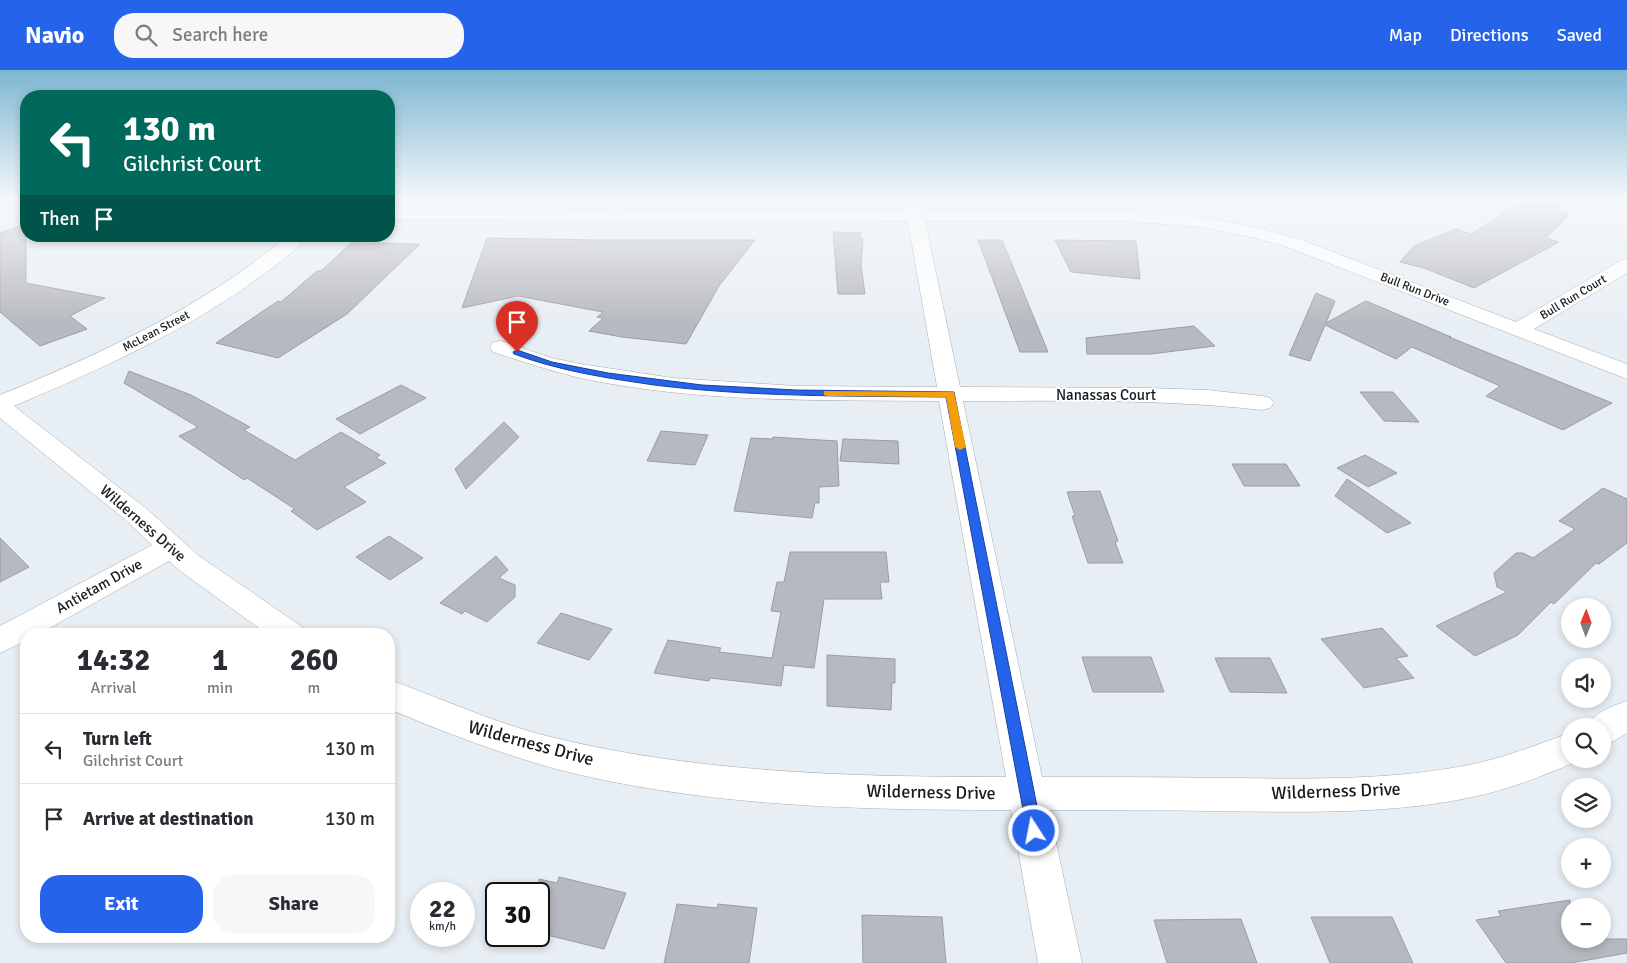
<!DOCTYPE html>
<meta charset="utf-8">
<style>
body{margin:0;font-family:Signika,sans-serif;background:#f7f7f7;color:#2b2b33;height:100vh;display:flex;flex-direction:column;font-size:19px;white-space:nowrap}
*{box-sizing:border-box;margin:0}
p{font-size:16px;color:#7c7c81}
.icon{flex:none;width:28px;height:28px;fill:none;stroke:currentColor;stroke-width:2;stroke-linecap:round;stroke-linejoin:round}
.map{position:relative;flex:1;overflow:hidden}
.side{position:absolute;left:20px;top:558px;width:375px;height:315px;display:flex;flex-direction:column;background:#fff;border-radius:20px;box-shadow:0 2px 8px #0003}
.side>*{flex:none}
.banner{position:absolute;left:20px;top:20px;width:375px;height:152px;border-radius:20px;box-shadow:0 2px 8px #0003;background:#00695c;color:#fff;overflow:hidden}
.needle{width:32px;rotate:1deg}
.tools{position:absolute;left:1561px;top:528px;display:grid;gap:10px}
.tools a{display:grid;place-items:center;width:50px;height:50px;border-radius:50%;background:#fff;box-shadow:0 2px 8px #0003;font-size:25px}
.speed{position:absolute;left:410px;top:812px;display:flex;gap:10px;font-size:25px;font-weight:700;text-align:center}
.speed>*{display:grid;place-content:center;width:65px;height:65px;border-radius:50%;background:#fff;box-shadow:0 2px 8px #0003;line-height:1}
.speed small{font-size:12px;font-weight:400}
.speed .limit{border:2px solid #111;border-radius:8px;background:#fff;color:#111}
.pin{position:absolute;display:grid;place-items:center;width:42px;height:42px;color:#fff;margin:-51px -21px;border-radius:50% 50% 50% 0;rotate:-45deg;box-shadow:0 0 5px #0007}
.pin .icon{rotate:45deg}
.me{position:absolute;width:55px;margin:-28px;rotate:349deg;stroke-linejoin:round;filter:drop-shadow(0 0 4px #0008)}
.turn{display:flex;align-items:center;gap:18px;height:105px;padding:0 20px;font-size:22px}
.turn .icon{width:65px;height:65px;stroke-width:2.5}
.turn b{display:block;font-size:35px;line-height:42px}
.then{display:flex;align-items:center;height:48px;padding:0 20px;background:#0003;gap:10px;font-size:19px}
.eta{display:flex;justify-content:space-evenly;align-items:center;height:85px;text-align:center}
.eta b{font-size:30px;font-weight:700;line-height:35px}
.action{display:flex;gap:10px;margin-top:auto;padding:10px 20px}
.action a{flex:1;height:58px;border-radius:20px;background:#2563eb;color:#fff;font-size:20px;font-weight:700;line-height:58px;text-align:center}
.action a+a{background:#f7f7f7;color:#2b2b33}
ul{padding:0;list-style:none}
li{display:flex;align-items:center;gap:15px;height:70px;padding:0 20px;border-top:1px solid #e1e1e2}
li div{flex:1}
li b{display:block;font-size:19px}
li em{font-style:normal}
header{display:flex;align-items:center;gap:30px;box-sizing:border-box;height:70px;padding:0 25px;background:#2563eb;color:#fff}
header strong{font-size:24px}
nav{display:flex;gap:28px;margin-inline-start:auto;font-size:18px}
.search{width:350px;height:45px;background:#f7f7f7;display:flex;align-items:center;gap:12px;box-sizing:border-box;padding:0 18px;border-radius:20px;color:#7c7c81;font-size:19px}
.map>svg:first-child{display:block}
.building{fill:#b7b9c0;stroke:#9b9da4}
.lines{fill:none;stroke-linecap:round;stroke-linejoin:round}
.minor-casing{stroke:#a5abb0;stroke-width:1}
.minor{fill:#fff;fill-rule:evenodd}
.route{fill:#2563eb;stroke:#184099}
.slow{fill:#f59e0b}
.labels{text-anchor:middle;stroke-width:4;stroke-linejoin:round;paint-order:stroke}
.far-street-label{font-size:12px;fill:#181a1c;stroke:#fff}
.street-label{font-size:15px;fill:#181a1c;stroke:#fff}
.near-street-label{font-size:18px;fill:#181a1c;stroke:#fff}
</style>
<header>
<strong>Navio</strong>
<div class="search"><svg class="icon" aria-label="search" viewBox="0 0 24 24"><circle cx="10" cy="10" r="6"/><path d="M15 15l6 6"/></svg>Search here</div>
<nav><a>Map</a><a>Directions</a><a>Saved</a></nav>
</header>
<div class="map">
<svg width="1627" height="893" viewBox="0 0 1627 893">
<rect width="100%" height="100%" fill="#e8eff4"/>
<!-- building -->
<path class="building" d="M1527 129H1572L1556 139 1569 143 1566 146H1568L1546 168 1559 172 1474 218 1424 198 1400 192 1414 176 1456 159 1471 164Z
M26 154V213L105 228 70 246 87 259 40 276 0 242V163Z
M833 162 861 163 860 168H863L861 195 865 224H838Z
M487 168 598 170H755L719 216 686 274 622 267 589 261 603 248 597 247 603 242 518 226 462 238Z
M978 170H1002L1048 282H1020Z
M1055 170 1136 171 1140 209 1071 202Z
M351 173 420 174 347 244 278 288 216 273 278 231 281 232 317 201H321Z
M1316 223 1335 231 1326 253 1366 231 1451 267H1449L1612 333 1563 360 1486 326 1500 316 1412 277 1396 289 1325 255 1310 291 1289 285Z
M1194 256 1215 276 1151 284H1087L1086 268Z
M129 301 191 325 250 357 244 360 295 390 341 362 380 385 376 388 386 393 344 417 366 432 317 460 291 441 295 439 247 408 244 410 179 366 198 357 124 313Z
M401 315 426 328 360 364 336 349Z
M1360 322H1393L1419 352 1384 351Z
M504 352 519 367 466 419 455 399Z
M661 361 708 365 695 395 647 391Z
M773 367 837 371 839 416 819 417V433H815L812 448 734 441 751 368 773 369Z
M843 369 898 371 899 394 840 391Z
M1365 385 1397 403 1368 417 1337 398Z
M1232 394H1286L1300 416H1244Z
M1347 409 1411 453 1387 463 1335 426Z
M1603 418 1627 429V473L1599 494 1596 493 1554 534 1551 532 1518 565 1475 586 1436 556 1507 522 1497 517 1494 503 1516 483H1523L1533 488 1575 459 1559 451Z
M1100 421 1118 471 1115 472 1123 493H1088L1072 446H1075L1067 422Z
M389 466 423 488 390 510 356 487Z
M0 468 29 497 0 512Z
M790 482H886L889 512H880L882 529H824L814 598 784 595 781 616 710 608 709 611 654 603 668 570 721 578 719 582 772 588 781 542 771 541 777 512H784Z
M496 486 508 500 499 508 515 515V527L487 552 465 541 462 544 440 533Z
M561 543 612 559 589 590 537 573Z
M1382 558 1408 586 1396 588 1414 608 1364 618 1321 569Z
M827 585 895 589V613H892L891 640 827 636Z
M1082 587H1151L1164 622H1093Z
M1215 588H1270L1287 623 1230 622Z
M559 807 626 823 604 879 539 863V809L557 813Z
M1570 830V869H1627V883L1571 893H1506L1476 850 1501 846 1498 841Z
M677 834 717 838 718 834 757 838 749 893H664Z
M862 845 942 847 946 893H863Z
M1311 847H1392L1413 893H1330Z
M1241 849 1257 893H1167L1154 850Z"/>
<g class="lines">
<!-- minor casing -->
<g class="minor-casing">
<path id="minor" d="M904 129H920L923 140 1123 141 1201 147 1258 158 1299 169 1516 252 1620 191 1627 189V203L1534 259 1627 294V309L1287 177 1255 168 1201 157 1123 151H925L960 317 1147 318 1207 320 1262 326 1270 328 1274 333 1270 338 1262 340C1163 329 1063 331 963 331L1042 707C1107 707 1171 707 1235 708 1313 709 1393 710 1469 695 1504 688 1536 675 1570 663V689H1582C1546 705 1508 720 1468 728 1384 745 1297 742 1212 741 1158 740 1103 740 1049 740L1082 893H1038L1011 740C860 740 704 737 556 699 499 683 443 662 389 639V610C439 627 487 650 539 664 690 703 850 707 1006 707L939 331C820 330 698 333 580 308 550 301 522 291 493 282L490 277 493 272 501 271 552 288 581 294 673 308 796 316 937 317 908 151 389 149V139L906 140Z
M287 166H307C296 182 276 195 261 206 185 262 100 299 14 336L148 440 199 486 301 556 306 564H267L179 500 169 491 39 564H26V571L0 583V556L152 475 128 452 0 348V325C102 283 202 238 287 166Z
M1627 631V663L1614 671 1602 675V656H1587C1593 643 1614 635 1627 631Z"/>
</g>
<!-- minor -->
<use href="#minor" class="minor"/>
</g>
<!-- sky -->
<linearGradient id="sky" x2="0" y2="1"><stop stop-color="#7db6d1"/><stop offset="0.51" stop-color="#f5f8fa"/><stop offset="1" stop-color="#f5f8fa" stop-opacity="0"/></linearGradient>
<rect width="1627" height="255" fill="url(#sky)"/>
<!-- route -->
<path class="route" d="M517 280 552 292 608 303 702 315 796 320 954 322 1042 761 1040 766 1034 768 1029 766 1027 761 946 327C848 326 751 327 654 315 606 308 560 301 514 284L513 282Z"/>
<!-- slow -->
<path class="slow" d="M824 321 954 322 966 377 960 380 955 377 946 327 828 326 824 325Z"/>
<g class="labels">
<!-- far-street labels -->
<g class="far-street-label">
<text transform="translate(1415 219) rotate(21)" y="4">Bull Run Drive</text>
<text transform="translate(1573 227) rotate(-31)" y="4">Bull Run Court</text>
<text transform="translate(156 261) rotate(-28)" y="4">McLean Street</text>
</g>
<!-- street labels -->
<g class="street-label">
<text x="1106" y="330">Nanassas Court</text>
<text transform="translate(143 453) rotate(41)" y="5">Wilderness Drive</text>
<text transform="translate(99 516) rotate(-29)" y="5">Antietam Drive</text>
</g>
<!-- near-street labels -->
<g class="near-street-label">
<text transform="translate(531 673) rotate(15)" y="6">Wilderness Drive</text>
<text transform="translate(1336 721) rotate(-2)" y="6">Wilderness Drive</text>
<text transform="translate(931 722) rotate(1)" y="6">Wilderness Drive</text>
</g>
</g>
</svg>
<div class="tools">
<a><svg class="needle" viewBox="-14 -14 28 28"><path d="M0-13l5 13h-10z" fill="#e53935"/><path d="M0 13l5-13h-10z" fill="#7c7c81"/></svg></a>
<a><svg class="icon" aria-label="sound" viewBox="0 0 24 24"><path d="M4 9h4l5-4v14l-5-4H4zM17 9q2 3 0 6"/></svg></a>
<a><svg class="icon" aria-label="search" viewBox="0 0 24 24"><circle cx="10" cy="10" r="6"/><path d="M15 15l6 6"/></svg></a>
<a><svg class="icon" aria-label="layers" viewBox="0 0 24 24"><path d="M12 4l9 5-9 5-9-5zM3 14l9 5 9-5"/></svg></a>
<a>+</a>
<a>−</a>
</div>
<div class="speed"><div>22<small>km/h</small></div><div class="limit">30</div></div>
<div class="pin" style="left:517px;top:282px;background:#d93025"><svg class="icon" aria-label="arrive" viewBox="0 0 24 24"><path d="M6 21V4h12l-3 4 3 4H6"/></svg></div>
<svg class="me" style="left:1034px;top:761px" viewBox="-20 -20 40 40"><circle r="17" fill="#2563eb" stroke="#fff" stroke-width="3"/><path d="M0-11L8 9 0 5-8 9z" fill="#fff"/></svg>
<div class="banner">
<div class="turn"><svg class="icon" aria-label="left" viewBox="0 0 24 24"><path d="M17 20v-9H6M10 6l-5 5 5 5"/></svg><div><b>130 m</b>Gilchrist Court</div></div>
<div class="then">Then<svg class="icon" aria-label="arrive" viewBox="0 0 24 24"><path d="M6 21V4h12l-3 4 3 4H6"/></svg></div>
</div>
<section class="side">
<div class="eta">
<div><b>14:32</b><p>Arrival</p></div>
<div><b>1</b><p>min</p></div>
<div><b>260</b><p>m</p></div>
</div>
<ul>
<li><svg class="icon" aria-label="left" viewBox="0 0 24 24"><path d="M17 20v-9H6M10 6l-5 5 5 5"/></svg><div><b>Turn left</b><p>Gilchrist Court</p></div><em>130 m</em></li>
<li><svg class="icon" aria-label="arrive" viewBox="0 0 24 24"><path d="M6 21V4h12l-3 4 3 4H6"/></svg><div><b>Arrive at destination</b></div><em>130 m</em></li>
</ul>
<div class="action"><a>Exit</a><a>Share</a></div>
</section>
</div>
